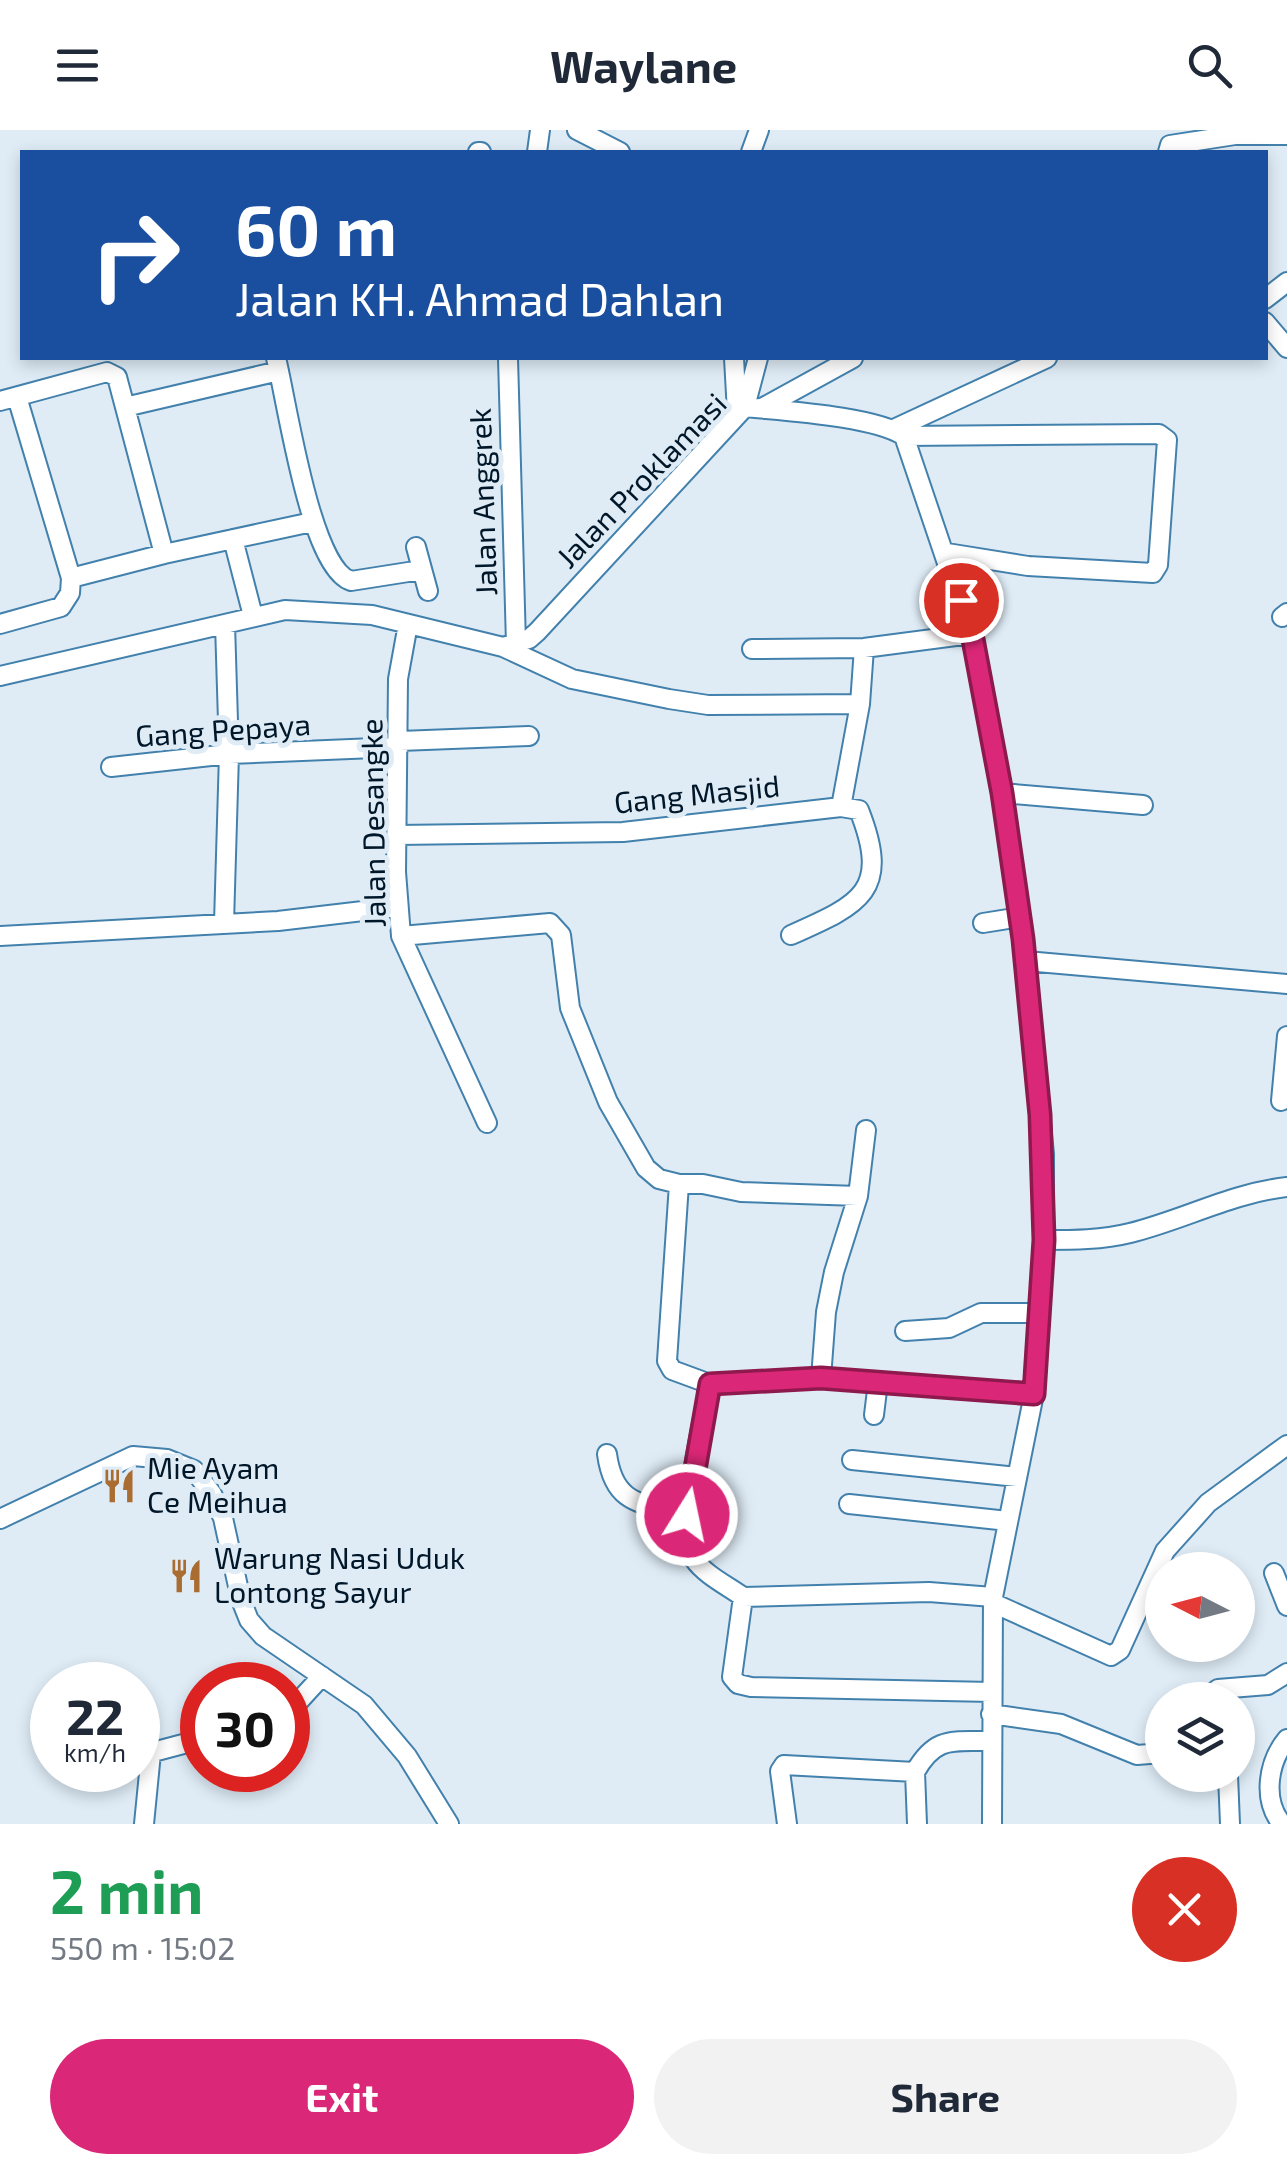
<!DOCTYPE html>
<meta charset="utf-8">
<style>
body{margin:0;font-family:"Exo 2",sans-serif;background:#f2f2f3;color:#1f2937;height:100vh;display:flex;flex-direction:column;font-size:38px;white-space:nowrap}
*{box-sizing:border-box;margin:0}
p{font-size:32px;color:#747a83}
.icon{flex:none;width:55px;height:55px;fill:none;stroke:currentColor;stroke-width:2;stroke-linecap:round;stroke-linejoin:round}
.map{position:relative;height:1694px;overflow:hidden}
.details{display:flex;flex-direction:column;background:#fff;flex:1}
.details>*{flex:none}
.hud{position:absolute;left:20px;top:20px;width:1248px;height:210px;border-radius:0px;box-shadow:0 5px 15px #0003;background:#1a4fa0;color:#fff;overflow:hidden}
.needle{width:65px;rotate:276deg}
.fabs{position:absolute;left:1145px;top:1422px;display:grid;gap:20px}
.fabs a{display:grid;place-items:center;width:110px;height:110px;border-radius:50%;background:#fff;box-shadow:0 5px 15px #0003;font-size:50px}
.speed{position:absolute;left:30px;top:1532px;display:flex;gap:20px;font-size:50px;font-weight:700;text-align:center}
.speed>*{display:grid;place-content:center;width:130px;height:130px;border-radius:50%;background:#fff;box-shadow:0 5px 15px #0003;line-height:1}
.speed small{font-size:25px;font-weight:400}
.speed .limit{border:15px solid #d22;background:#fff;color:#111}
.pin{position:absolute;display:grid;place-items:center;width:85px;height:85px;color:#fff;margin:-42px;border:5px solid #fff;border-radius:50%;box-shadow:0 2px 10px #0007}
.me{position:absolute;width:110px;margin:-55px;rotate:10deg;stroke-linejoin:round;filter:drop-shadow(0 0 8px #0008)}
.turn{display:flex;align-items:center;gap:35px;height:210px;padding:0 50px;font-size:45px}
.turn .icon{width:130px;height:130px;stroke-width:2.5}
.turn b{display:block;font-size:70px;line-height:85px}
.round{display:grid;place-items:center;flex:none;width:105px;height:105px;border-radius:52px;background:#f2f2f3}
.overview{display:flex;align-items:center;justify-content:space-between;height:170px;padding:0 50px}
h1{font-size:60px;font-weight:700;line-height:75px;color:#1e9e55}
.button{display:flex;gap:20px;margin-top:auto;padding:20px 50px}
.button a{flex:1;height:115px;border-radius:60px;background:#db2777;color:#fff;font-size:40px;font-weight:700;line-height:115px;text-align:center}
.button a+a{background:#f2f2f3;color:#1f2937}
header{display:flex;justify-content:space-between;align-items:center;height:130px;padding:0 50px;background:#fff;font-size:45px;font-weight:700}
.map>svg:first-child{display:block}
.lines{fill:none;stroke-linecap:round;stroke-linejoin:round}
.minor-casing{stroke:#4381ad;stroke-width:22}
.minor{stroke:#fff;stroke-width:18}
.route-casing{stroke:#8e194d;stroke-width:25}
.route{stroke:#db2777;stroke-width:18}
.labels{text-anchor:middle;stroke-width:10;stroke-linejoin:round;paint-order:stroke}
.street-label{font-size:30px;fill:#001729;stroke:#dfecf6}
.poi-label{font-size:30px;fill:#001729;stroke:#dfecf6;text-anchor:start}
</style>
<header><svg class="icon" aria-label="menu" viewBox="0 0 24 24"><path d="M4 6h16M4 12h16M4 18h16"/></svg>Waylane<svg class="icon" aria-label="search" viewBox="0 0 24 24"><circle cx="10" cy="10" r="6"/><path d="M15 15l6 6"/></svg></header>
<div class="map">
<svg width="1287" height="1694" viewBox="0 0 1287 1694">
<rect width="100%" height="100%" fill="#dfecf6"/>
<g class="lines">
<!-- minor casing -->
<g class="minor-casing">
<path id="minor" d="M577 0 620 22
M478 22H481
M537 22 540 0
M751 22 759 0
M1168 22 1170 15 1235 5H1287
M1265 169 1287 152
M1265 192 1287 218
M276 228C287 271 310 438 351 451L421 440
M508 228 516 514
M734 228 737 283
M0 271 107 242 117 247 164 424
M125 277 279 241
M745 277 758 228
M762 278 853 228
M894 299 1047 228
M904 306 1159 304 1167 310 1158 435 1153 443 1028 436 947 423
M233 409 253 486
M416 417 428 461
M71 448 164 424 312 392
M1282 487 1287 483
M0 494 61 477 70 463 71 448 17 267
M408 494 398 549 396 742 401 806 487 993
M503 517 572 549 669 569 708 575 860 574
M752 519 864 518 971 504
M0 546 285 480 372 485 503 517 529 509 537 502 745 277C783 281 874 286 904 306L971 504 1002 663 1020 787 1044 1024V1110L1034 1264 993 1467 992 1694
M400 611 529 606
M111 637 229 624 399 617
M1002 663 1143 675
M397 705 623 702 841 677 860 574 864 518
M224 793 229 624 225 494
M983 793 1020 787
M791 805C861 774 891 761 859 680L841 677
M0 806 278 791 397 777
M401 806 550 793 561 805 570 878 608 972 646 1038 659 1049 679 1054H703L741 1062 858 1066
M1026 831 1287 854
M1287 906 1281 971 1287 968
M679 1054 667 1231 672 1240 710 1254
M1044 1110C1073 1110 1102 1110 1130 1103 1183 1090 1232 1063 1287 1057
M905 1201 949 1198 981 1183H1039
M821 1248 826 1182 834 1142 858 1066 866 1000
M874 1285 878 1252
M607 1324C614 1376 642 1373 687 1385
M852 1330 1017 1347
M849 1374 1008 1391
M0 1389 133 1326 167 1329 194 1340 212 1364 223 1388 241 1470 249 1490 263 1506 364 1575 407 1626 449 1694
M1274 1443 1287 1476
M743 1467 929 1462 993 1467
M993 1473 1111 1526 1120 1520 1165 1421 1208 1373 1287 1315
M992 1562 751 1557 738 1554 732 1547 743 1467C728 1456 705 1445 694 1429 675 1404 704 1288 710 1254L821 1248 1034 1264
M1213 1570 1214 1562 1218 1559 1268 1555 1287 1543
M288 1583 322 1546
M991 1584 1061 1594 1137 1625 1162 1623
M138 1626 202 1609
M915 1642 917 1694
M1228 1645 1230 1694
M144 1694 151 1623
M787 1694 780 1641 784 1635 915 1642C936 1605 953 1612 991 1611
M1282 1694C1262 1670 1268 1632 1287 1609"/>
</g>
<!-- minor -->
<use href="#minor" class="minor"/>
</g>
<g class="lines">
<!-- route casing -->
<g class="route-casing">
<path id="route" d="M687 1385 710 1254 821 1248 1034 1264 1044 1110 1040 985 1023 809 1002 663 972 504 961 470"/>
</g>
<!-- route -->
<use href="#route" class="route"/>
</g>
<!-- icons -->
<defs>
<g id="restaurant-bare" transform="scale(2.7)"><path d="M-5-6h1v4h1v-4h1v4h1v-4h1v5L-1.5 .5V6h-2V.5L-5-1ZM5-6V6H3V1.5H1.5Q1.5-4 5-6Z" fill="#aa6d31" stroke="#dfecf6" stroke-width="2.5" paint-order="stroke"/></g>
</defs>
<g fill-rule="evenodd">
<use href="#restaurant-bare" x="119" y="1356"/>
<use href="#restaurant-bare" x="186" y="1446"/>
</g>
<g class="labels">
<!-- street labels -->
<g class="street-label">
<text transform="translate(642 351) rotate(-46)" y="10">Jalan Proklamasi</text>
<text transform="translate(484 372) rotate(-92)" y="10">Jalan Anggrek</text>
<text transform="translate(223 601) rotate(-4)" y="10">Gang Pepaya</text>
<text transform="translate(697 665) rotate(-6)" y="10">Gang Masjid</text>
<text transform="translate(374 693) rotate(-91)" y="10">Jalan Desangke</text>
</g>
<!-- poi labels -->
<g class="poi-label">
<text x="147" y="1349">Mie Ayam<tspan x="147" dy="34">Ce Meihua</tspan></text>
<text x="214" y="1439">Warung Nasi Uduk<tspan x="214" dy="34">Lontong Sayur</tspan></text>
</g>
</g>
</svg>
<div class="fabs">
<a><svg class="needle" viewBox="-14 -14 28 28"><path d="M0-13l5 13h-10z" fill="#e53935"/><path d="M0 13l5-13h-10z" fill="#747a83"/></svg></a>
<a><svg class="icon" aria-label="layers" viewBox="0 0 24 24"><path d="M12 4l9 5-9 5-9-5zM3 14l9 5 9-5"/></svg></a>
</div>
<div class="speed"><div>22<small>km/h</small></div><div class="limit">30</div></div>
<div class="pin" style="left:961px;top:470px;background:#d93025"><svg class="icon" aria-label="arrive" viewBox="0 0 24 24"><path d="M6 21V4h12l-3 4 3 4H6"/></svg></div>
<svg class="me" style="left:687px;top:1385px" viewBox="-20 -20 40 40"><circle r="17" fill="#db2777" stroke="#fff" stroke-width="3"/><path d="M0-11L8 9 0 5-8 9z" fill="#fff"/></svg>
<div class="hud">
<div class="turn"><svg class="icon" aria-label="right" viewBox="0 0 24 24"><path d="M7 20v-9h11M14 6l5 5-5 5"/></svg><div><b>60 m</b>Jalan KH. Ahmad Dahlan</div></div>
</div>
</div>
<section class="details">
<div class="overview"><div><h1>2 min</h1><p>550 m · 15:02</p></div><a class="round" style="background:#d93025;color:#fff"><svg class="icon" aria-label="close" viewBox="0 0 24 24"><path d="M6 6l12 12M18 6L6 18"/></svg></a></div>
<div class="button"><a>Exit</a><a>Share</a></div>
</section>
